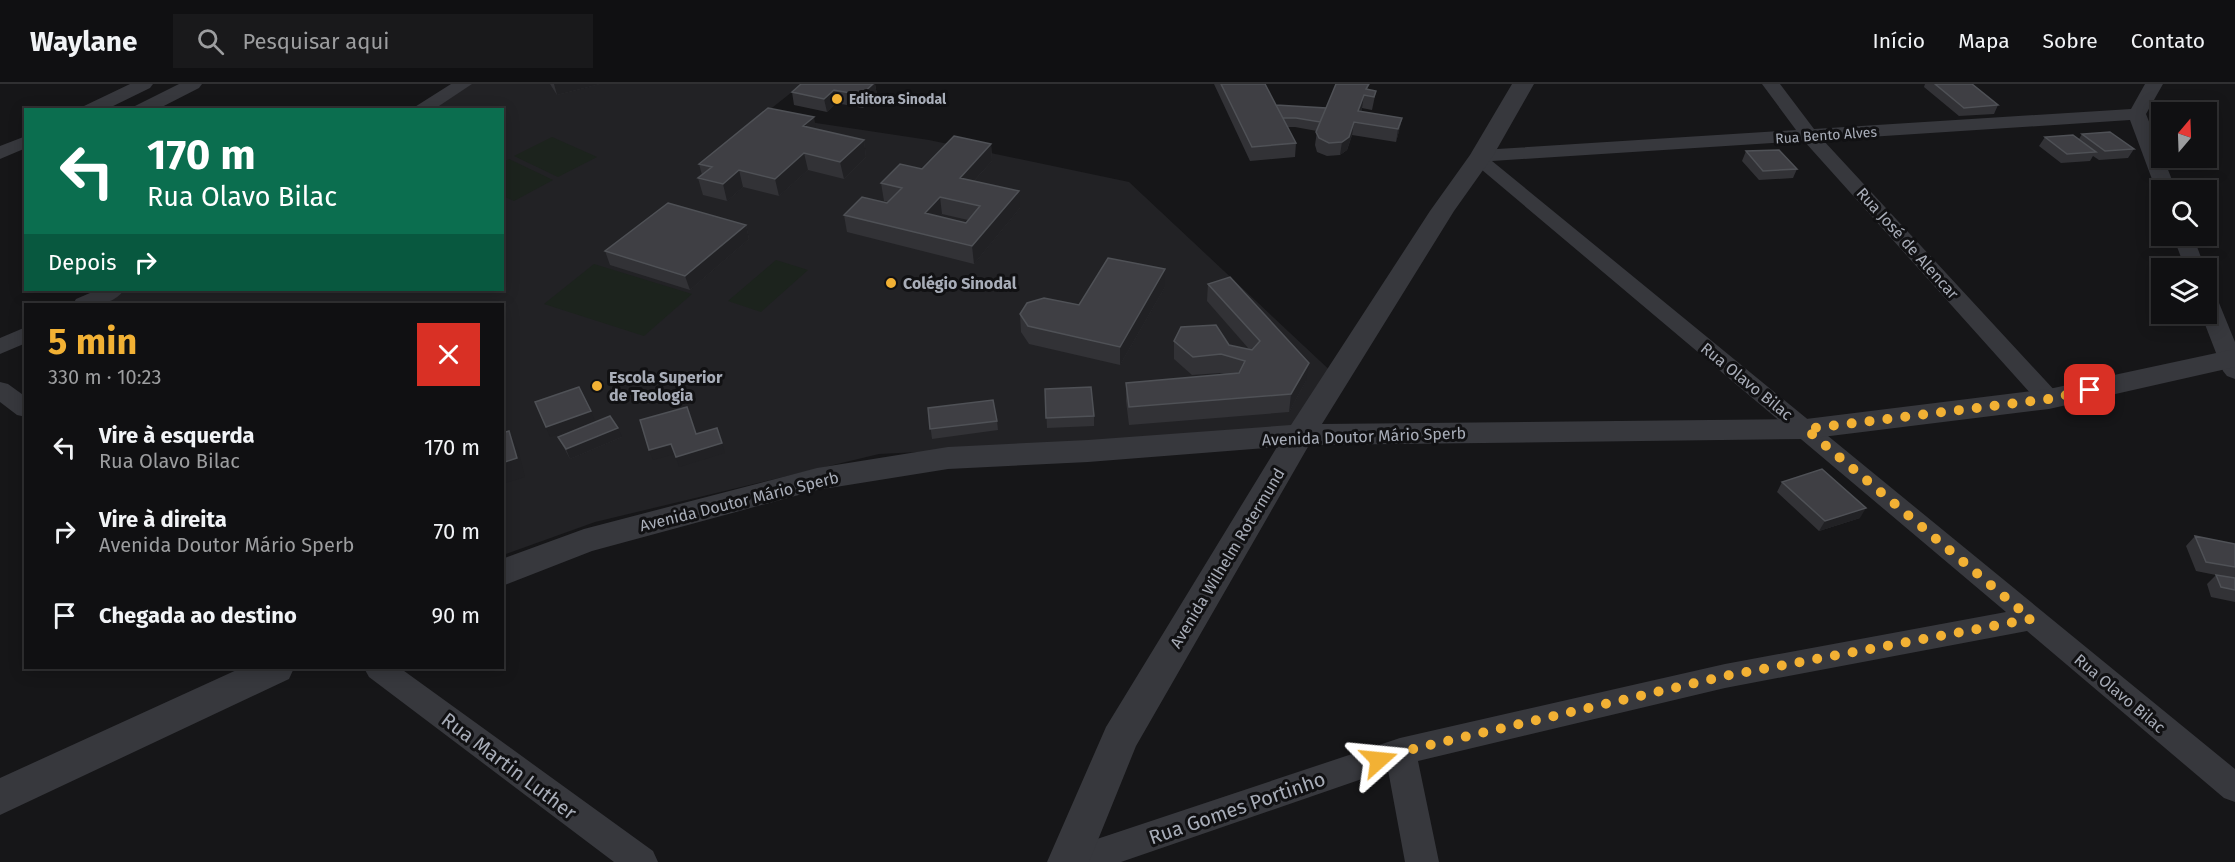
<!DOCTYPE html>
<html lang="pt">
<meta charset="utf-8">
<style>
body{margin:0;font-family:"Fira Sans",sans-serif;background:#19191b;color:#f1f3f6;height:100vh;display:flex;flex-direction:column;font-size:22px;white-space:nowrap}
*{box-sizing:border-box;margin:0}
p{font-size:20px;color:#9c9d9f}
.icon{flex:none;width:33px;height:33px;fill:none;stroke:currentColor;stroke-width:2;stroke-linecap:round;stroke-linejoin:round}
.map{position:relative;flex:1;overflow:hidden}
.panel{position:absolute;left:24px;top:219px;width:480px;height:366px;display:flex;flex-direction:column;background:#101012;border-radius:0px;box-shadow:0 3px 15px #0003,0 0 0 2px #303032}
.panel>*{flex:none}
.hud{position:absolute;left:24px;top:24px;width:480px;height:183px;border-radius:0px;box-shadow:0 3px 15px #0003,0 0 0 2px #303032;background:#0b6e4f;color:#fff;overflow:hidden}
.needle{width:39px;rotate:19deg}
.tools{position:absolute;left:2151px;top:18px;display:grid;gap:12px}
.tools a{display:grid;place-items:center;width:66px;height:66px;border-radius:0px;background:#101012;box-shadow:0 3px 15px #0003,0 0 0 2px #303032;font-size:30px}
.pin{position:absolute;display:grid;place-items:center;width:51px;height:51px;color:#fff;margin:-26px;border-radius:12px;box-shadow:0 3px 9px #0006}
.me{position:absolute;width:66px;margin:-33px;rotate:72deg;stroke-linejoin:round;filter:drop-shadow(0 0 4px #0008)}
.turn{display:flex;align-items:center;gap:21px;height:126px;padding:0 24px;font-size:27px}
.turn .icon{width:78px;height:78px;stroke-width:2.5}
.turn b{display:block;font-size:42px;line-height:51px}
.then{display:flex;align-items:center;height:57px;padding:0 24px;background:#0003;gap:12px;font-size:22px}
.round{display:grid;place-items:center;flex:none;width:63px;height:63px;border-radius:0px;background:#19191b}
.summary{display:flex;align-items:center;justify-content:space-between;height:102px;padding:0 24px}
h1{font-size:36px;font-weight:700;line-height:45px;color:#f2b134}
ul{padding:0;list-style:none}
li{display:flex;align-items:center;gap:18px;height:84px;padding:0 24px}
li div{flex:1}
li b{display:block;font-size:22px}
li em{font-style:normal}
header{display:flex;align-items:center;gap:36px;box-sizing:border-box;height:84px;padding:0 30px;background:#101012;border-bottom:2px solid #303032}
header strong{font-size:28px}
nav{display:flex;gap:33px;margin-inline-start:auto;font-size:21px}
.search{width:420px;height:54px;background:#19191b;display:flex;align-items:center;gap:15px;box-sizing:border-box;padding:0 21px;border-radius:0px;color:#9c9d9f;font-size:22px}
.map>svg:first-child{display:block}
.built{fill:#222225}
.green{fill:#1c231d}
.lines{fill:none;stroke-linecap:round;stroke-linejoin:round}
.minor{fill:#37383d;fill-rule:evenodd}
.tertiary{fill:#37383d;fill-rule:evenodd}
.wall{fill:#323236;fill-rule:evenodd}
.shaded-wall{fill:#212124}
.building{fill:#3f3f44;stroke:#4f5156;stroke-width:1.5;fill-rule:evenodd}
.route{stroke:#f2b134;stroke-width:10;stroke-dasharray:0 18}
.poi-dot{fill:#f2b134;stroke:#111113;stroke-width:2}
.labels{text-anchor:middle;stroke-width:6;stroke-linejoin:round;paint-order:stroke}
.far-poi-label{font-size:14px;font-weight:bold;fill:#a8adb8;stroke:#111113;text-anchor:start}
.far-street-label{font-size:14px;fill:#a8adb8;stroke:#111113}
.street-label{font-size:16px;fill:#a8adb8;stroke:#111113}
.poi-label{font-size:16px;font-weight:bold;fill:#a8adb8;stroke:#111113;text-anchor:start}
.near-street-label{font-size:20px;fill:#a8adb8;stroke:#111113}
</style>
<header>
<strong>Waylane</strong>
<div class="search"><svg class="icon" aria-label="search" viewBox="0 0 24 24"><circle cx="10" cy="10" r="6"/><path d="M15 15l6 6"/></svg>Pesquisar aqui</div>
<nav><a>Início</a><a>Mapa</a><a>Sobre</a><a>Contato</a></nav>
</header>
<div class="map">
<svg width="2235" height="778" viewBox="0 0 2235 778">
<rect width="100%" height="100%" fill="#161618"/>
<!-- built -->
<path class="built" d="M470 0H802L763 31 929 56 1129 98 1336 292 1297 349 879 370 595 438 503 471 502 220H94L119 206H502V26L426 25Z"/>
<!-- green -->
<path class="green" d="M552 53 597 73 558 93 514 72Z
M509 75 553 96 514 117 503 112V78Z
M776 176 808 186 761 228 728 217Z
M594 180 692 210 644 252 544 220Z"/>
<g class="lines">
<!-- minor -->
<path class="minor" d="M130 0H153L150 4 105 26H81L84 22Z
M179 0H202L199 4 156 26H132L135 22Z
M451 0H472L433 26H410Z
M1762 0H1780L1814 45 2131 25 2145 0H2163L2146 30 2176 106H2162V111L2156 106 2130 36 1823 56 2057 309 2061 315 2057 321 2049 323 2041 321 1804 57 1492 77 2235 685V718L2224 714 2027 547 1725 604 1418 677 1439 778H1405L1388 686 1121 778H1059L1064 767 1076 762 1400 654 1725 580 2006 528 1469 75 1474 68 1481 66 1796 46Z
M26 52V64L0 75V62Z
M2173 152H2193L2205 184H2185Z
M97 206H124C113 222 90 222 73 220L76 215Z
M2206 207 2214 209 2217 214 2235 258V295L2227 292 2223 287 2201 230H2206Z
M26 243V259L0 270V254Z
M0 298 8 300 26 313V333L17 331 0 318Z
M364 584H400L653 767 658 778H614L369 593Z"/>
<!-- tertiary -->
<path class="tertiary" d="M1512 0H1534L1493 72 1454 127 1322 340 1806 335 2049 305 2235 265V283L2049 325 1806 355 1309 361 1136 662 1089 778H1047L1106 643 1277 363 1088 378 948 385 817 406 592 467 502 502V475L584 445 817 384 948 363 1088 356 1291 341 1430 127 1470 71Z
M241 584H294L289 595 0 731V694Z"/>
</g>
<!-- wall -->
<path class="wall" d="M550 0H600L557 11Z
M801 0H875L877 11 863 24 836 19 827 28 794 21 792 8Z
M1214 0H1265L1276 21 1326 24 1368 6 1376 7 1372 26 1362 24 1361 28 1402 34 1399 47 1396 58 1352 51 1347 66 1340 71 1327 72 1317 68 1315 61 1317 47 1295 43H1288L1296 59 1295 73 1250 77Z
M1925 0H1972L1998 21 1994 30 1959 32 1924 3Z
M816 45 864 56 866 73 844 95 808 86 779 112 743 103 727 117 703 111 698 94 702 91 699 80Z
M2082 50 2134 65 2128 74 2099 76 2093 72 2090 77 2061 79 2039 62 2045 53 2079 55Z
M991 60 992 77 974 97 1020 124 974 180 847 148 844 131 887 119 889 118 884 117 881 99ZM942 130 968 136 966 139 940 133Z
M1746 67 1797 85 1793 94 1759 96 1742 77Z
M746 141 749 155 690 206 610 181 605 167Z
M1165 185V203L1120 281 1029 260 1021 248 1020 230 1079 221Z
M1208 200 1306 297 1289 328 1129 341 1126 317V299L1227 290 1220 289 1192 291 1174 275V257L1229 261 1249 265 1207 217Z
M1045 305 1094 332V342L1047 344Z
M928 324 997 337 998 346 932 355Z
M558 353H622L570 375 563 362Z
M1782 398 1860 434 1819 447 1777 408Z
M2195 452 2235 460V518L2211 513 2207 500 2216 491 2196 487 2186 462Z"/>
<!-- shaded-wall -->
<path class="shaded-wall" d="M554 0H600L557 11Z
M873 0H875L877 11 863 24 861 11Z
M834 6 836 19 827 28 824 15Z
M1364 11 1362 24 1356 40 1358 27Z
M814 33 817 50 803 42Z
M1402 34 1399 47 1396 58 1398 45Z
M1354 38 1352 51 1347 66 1340 71 1342 58Z
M864 56 866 73 844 95 840 78Z
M991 60 992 77 961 111 960 94Z
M804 69 808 86 779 112 775 95Z
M739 86 743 103 727 117 723 100Z
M1019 107 1020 124 974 180 972 162Z
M940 113 942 130 928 147 925 129Z
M746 141 749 155 690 206 685 192Z
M1165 185V203L1120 281V263Z
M1309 279 1306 297 1289 328 1291 310Z
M591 327 595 337 550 353 546 343Z
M618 344 622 353 570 375 566 365Z
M509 347 518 365 525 393 502 400V379Z
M722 359 725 369 679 383 676 373Z
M671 360 675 370 653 376 649 366Z
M1866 424 1860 434 1819 447 1825 437Z"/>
<!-- building -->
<path class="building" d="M801 0H873L861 11 834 6 824 15 792 8Z
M1221 0H1265L1296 59 1252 63Z
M1336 0H1369L1366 5 1376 7 1374 13 1364 11 1358 27 1402 34 1398 45 1354 38 1349 53 1342 58 1329 59 1319 54 1316 48Z
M1935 0H1972L1998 21 1964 24Z
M1276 21 1326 24 1320 38 1296 34H1283Z
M768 24 814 33 803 42 864 56 840 78 804 69 775 95 739 86 723 100 698 94 712 83 699 80Z
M2110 48 2134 65 2105 67 2082 50Z
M2073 51 2096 68 2067 70 2045 53Z
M954 52 991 60 960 94 1019 107 972 162 844 131 862 113 887 119 902 104 881 99 900 80 922 85ZM940 113 980 122 966 139 925 129Z
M1779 66 1797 85 1763 87 1746 67Z
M668 119 746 141 685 192 605 167Z
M1108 174 1165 185 1120 263 1028 242 1020 230 1027 219 1044 214 1079 221Z
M1230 193 1309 279 1291 310 1129 323 1126 299 1239 289 1245 277 1221 270 1193 273 1174 257 1181 243 1216 241 1229 261 1252 266 1260 257 1208 200Z
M579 303 591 327 546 343 535 318Z
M1091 303 1094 332 1046 334 1045 305Z
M993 316 997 337 930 345 928 324Z
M687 323 696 350 717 344 722 359 676 373 671 360 649 366 640 336Z
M610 332 618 344 566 365 558 353Z
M509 347 517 374 502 379V349Z
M1822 385 1866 424 1825 437 1782 398Z
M2195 452 2235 460V483L2206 478Z
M2216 491 2235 494V506L2221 503Z"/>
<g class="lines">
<!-- route -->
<path class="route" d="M1379 676 1400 668 1725 592 2031 535 1806 345 2049 315 2090 306"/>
</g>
<!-- markers -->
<g class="poi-dot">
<circle cx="837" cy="15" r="6"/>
<circle cx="891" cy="199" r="6"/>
<circle cx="597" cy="302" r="6"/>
</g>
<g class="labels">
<!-- far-poi labels -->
<g class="far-poi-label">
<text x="849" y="20">Editora Sinodal</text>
</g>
<!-- far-street labels -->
<g class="far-street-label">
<text transform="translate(1826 51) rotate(-4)" y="5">Rua Bento Alves</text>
</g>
<!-- street labels -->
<g class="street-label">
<text transform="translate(1908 159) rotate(48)" y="6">Rua José de Alencar</text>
<text transform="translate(1747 297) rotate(39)" y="6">Rua Olavo Bilac</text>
<text transform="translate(1364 352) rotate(-2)" y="6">Avenida Doutor Mário Sperb</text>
<text transform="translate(739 417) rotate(-14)" y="6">Avenida Doutor Mário Sperb</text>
<text transform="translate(1227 474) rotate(-59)" y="6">Avenida Wilhelm Rotermund</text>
<text transform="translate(2120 609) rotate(40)" y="6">Rua Olavo Bilac</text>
</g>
<!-- poi labels -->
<g class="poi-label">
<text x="903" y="205">Colégio Sinodal</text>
<text x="609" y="299">Escola Superior<tspan x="609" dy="18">de Teologia</tspan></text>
</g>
<!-- near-street labels -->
<g class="near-street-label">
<text transform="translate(509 682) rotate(37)" y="7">Rua Martin Luther</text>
<text transform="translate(1237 724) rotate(-19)" y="7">Rua Gomes Portinho</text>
</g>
</g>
</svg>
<div class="tools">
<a><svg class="needle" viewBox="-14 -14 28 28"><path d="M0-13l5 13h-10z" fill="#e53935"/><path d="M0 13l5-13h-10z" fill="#9c9d9f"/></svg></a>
<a><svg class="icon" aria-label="search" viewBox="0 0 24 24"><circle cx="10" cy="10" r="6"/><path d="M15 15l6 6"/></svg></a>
<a><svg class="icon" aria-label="layers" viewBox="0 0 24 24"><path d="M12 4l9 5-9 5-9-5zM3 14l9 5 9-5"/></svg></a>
</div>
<div class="pin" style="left:2090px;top:306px;background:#d93025"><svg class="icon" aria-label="arrive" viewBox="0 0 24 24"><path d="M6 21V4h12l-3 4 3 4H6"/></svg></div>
<svg class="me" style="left:1379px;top:676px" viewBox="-20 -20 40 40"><path d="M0-17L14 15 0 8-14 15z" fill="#f2b134" stroke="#fff" stroke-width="4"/></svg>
<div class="hud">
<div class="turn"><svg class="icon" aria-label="left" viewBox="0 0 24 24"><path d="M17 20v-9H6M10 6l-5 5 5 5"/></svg><div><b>170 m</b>Rua Olavo Bilac</div></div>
<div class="then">Depois<svg class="icon" aria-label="right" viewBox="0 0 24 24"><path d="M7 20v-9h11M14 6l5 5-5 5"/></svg></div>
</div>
<section class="panel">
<div class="summary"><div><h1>5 min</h1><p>330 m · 10:23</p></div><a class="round" style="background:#d93025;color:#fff"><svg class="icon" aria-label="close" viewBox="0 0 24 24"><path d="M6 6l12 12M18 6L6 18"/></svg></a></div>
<ul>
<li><svg class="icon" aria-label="left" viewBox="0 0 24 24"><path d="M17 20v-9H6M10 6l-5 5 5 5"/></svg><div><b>Vire à esquerda</b><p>Rua Olavo Bilac</p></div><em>170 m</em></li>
<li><svg class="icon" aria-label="right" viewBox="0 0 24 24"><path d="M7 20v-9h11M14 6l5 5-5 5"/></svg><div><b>Vire à direita</b><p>Avenida Doutor Mário Sperb</p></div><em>70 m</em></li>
<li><svg class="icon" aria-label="arrive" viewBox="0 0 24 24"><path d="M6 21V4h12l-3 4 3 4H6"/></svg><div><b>Chegada ao destino</b></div><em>90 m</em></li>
</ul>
</section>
</div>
